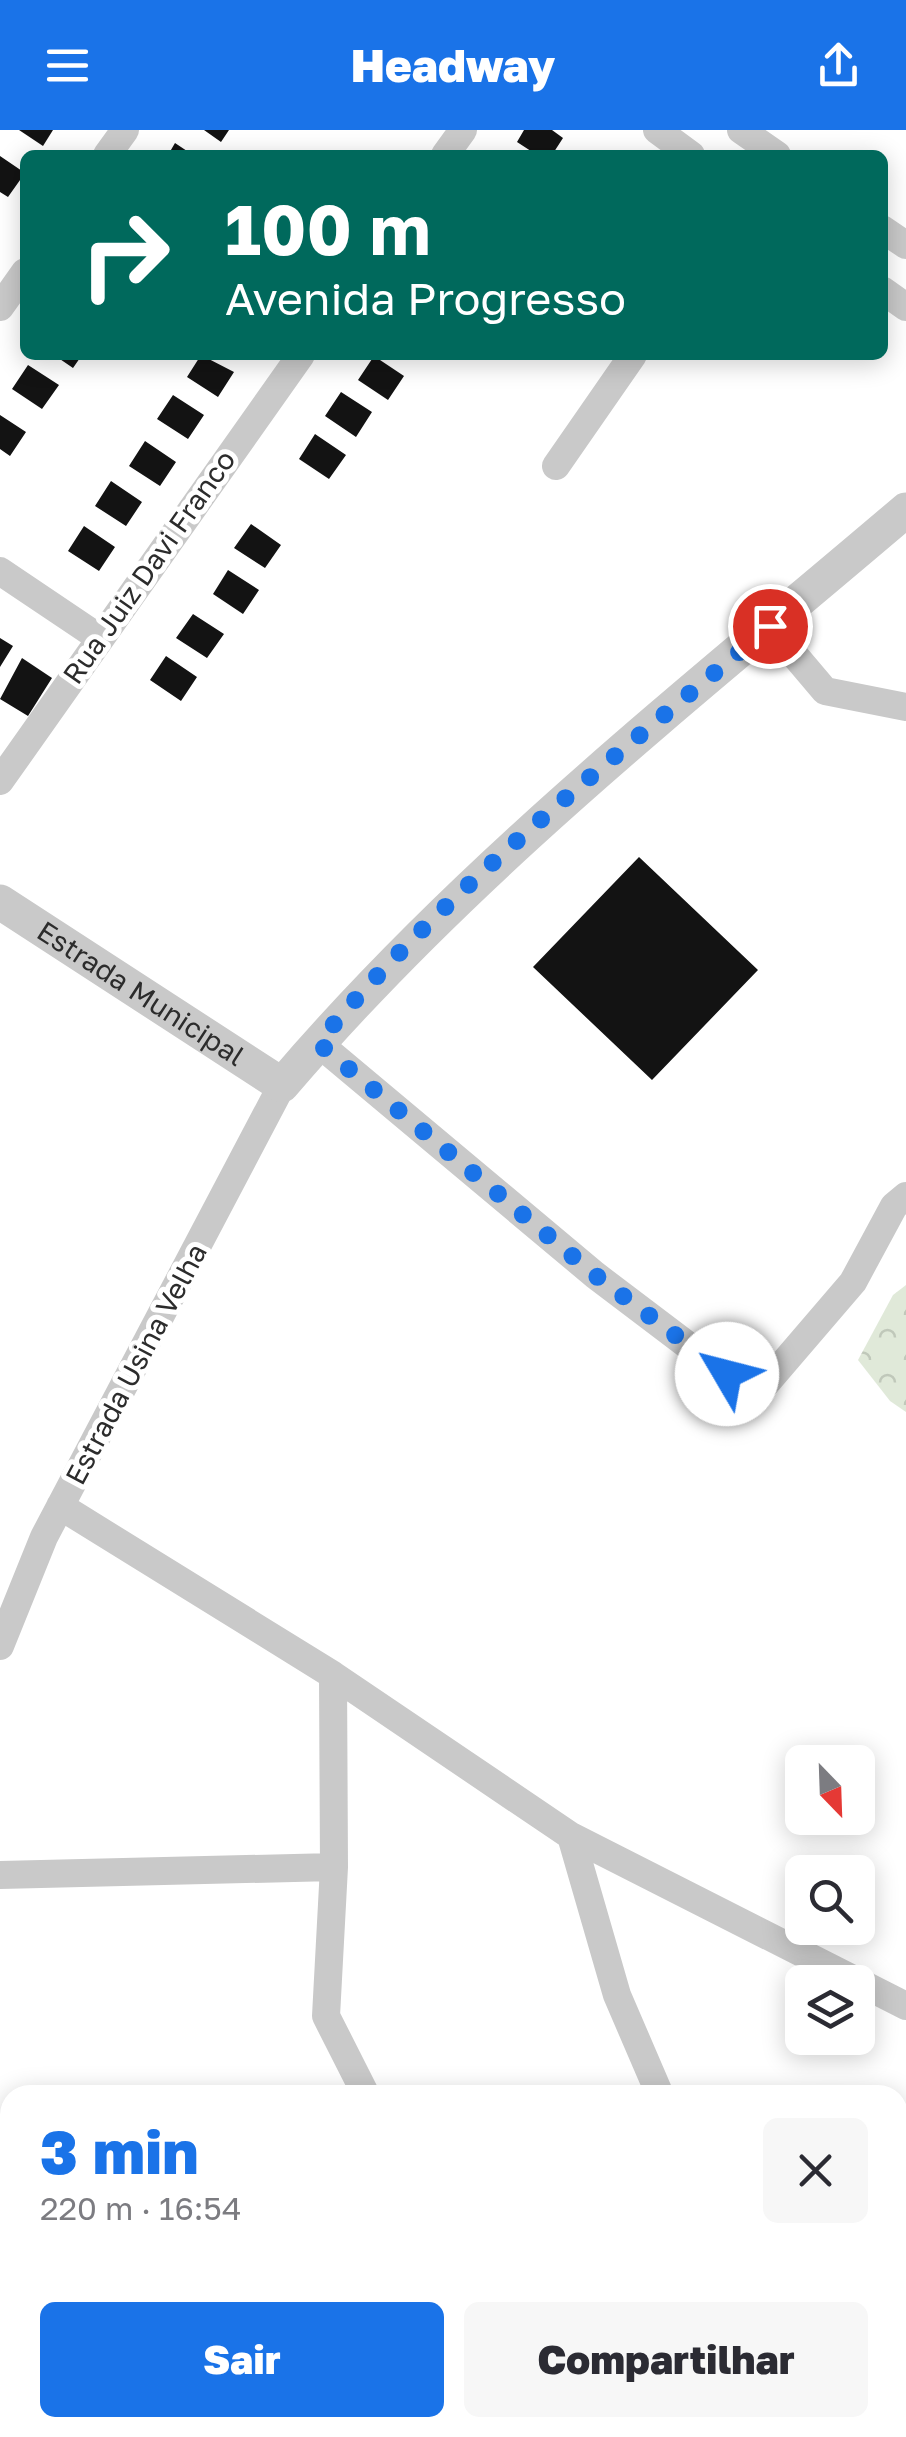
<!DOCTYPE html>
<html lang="pt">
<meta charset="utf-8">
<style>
body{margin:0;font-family:"Golos Text",sans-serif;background:#f7f7f7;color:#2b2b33;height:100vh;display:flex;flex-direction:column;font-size:38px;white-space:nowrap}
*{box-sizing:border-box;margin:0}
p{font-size:32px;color:#7c7c81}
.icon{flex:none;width:55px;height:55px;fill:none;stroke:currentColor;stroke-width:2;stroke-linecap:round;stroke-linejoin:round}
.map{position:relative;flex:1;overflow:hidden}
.side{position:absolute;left:0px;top:1955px;width:908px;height:352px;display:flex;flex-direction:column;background:#fff;border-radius:30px 30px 0 0;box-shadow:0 5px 25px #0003}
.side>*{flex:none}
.guide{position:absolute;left:20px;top:20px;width:868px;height:210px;border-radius:15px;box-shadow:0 5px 25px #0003;background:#00695c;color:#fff;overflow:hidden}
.needle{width:65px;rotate:157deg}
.tools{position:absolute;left:785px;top:1615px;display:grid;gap:20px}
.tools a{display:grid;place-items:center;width:90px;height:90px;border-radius:15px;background:#fff;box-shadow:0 5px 25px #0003;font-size:50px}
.pin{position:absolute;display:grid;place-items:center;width:85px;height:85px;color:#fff;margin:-42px;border:5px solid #fff;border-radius:50%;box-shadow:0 2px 10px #0007}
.me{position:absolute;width:110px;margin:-55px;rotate:307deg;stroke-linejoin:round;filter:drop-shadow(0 0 8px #0008)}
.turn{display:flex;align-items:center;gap:35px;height:210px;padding:0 40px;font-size:45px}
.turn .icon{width:130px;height:130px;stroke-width:2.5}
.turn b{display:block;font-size:70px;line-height:85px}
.round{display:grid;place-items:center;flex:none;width:105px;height:105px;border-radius:15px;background:#f7f7f7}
.head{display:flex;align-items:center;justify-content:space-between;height:170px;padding:0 40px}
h1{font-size:60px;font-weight:800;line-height:75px;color:#1a73e8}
.primary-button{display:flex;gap:20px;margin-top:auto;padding:20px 40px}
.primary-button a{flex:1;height:115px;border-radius:15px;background:#1a73e8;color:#fff;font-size:40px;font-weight:800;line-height:115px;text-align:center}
.primary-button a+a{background:#f7f7f7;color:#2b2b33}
header{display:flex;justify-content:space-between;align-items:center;height:130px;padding:0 40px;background:#1a73e8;color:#fff;font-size:45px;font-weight:800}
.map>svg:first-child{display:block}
.forest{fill:url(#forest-crowns)}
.building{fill:#131313}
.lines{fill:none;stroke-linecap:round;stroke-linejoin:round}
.minor{stroke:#c9c9c9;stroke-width:28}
.tertiary{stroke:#c9c9c9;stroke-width:35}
.route{stroke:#1a73e8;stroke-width:18;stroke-dasharray:0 32.4}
.labels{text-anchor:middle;stroke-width:10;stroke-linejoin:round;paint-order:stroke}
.street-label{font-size:28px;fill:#2c2c2c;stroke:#fff}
</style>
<header><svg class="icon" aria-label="menu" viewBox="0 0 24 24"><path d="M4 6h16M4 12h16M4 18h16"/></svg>Headway<svg class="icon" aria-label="share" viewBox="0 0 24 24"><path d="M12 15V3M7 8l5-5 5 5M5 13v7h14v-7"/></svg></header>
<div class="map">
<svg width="906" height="2307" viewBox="0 0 906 2307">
<defs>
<pattern id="forest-crowns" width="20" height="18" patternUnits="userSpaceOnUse" patternTransform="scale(2.5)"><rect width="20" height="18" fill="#e0e9d9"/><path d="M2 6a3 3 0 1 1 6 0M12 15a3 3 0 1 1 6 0" fill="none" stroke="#c0c8ba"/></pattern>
</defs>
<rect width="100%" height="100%" fill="#fff"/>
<!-- forest -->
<path class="forest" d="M906 1155V1282L890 1271 858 1230 893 1165Z"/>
<!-- building -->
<path class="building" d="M19 0H53L43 16Z
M204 0H229L221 12Z
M524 0H552L563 8 552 25H537L517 12Z
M175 13 193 25H168Z
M0 26 25 43 8 67 0 62Z
M54 225H82L73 238Z
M201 225 234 242 218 267 187 247Z
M374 226 404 246 388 270 358 250Z
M28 235 59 255 42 279 12 259Z
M341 262 372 282 356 307 325 286Z
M173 265 204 285 188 309 157 289Z
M0 285 26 302 10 326 0 319Z
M315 304 346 325 329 349 299 329Z
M145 311 176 332 160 356 129 336Z
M111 351 142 372 126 396 95 376Z
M251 394 281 415 265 438 234 418Z
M84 396 115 417 99 441 68 421Z
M228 440 259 460 243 484 213 464Z
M193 484 224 504 207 528 176 508Z
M0 508 13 516 0 537Z
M166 526 197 547 181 571 150 550Z
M22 528 52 548 28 586 0 569Z
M639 727 758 840 652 950 533 837Z"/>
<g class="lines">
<!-- minor -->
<path class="minor" d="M657 0 691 25
M741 0 777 25
M107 25 125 0
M445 25 463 0
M882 99 906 115
M882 160 906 177
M0 177 25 142
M556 336 633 225
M0 441 98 507
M770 496 825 561 906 577
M0 651 301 225
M318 913 595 1145 727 1245 763 1257 853 1152 894 1076 906 1066
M60 1376 333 1545 571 1706 906 1876
M0 1516 44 1407 282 955
M333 1545 334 1737 326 1886 366 1965
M571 1706 617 1865 660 1965
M0 1745 334 1737
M0 2012 10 2034
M898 2020 906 2016
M127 2298 132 2307
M535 2298 540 2307
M824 2298 829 2307
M360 2307 377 2298"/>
<!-- tertiary -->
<path class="tertiary" id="s1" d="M0 772 282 955C466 739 690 564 906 380"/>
</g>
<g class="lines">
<!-- route -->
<path class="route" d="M727 1244 595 1145 318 913C449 755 615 628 770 496"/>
</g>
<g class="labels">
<!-- street labels -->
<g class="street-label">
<text transform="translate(149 437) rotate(-55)" y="10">Rua Juiz Davi Franco</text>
<text dy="10" stroke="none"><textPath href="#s1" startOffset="168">Estrada Municipal</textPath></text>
<text transform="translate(136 1234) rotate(-62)" y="10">Estrada Usina Velha</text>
</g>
</g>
</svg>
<div class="tools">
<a><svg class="needle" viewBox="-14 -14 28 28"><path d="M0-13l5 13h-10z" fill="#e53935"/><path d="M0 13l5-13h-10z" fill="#7c7c81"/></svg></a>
<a><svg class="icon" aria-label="search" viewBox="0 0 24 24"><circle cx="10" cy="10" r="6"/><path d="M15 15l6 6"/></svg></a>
<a><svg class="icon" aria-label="layers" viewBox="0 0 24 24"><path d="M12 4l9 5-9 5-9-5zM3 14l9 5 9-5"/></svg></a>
</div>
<div class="pin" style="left:770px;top:496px;background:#d93025"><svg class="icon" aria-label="arrive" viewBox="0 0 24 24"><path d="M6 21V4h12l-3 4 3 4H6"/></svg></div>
<svg class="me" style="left:727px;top:1244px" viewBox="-20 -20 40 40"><circle r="19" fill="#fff"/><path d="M0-13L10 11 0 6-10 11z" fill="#1a73e8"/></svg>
<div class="guide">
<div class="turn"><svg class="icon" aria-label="right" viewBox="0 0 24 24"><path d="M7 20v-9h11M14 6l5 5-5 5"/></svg><div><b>100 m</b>Avenida Progresso</div></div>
</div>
<section class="side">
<div class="head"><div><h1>3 min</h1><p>220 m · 16:54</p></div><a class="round"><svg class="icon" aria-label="close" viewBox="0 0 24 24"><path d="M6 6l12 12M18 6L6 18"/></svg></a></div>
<div class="primary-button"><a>Sair</a><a>Compartilhar</a></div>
</section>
</div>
